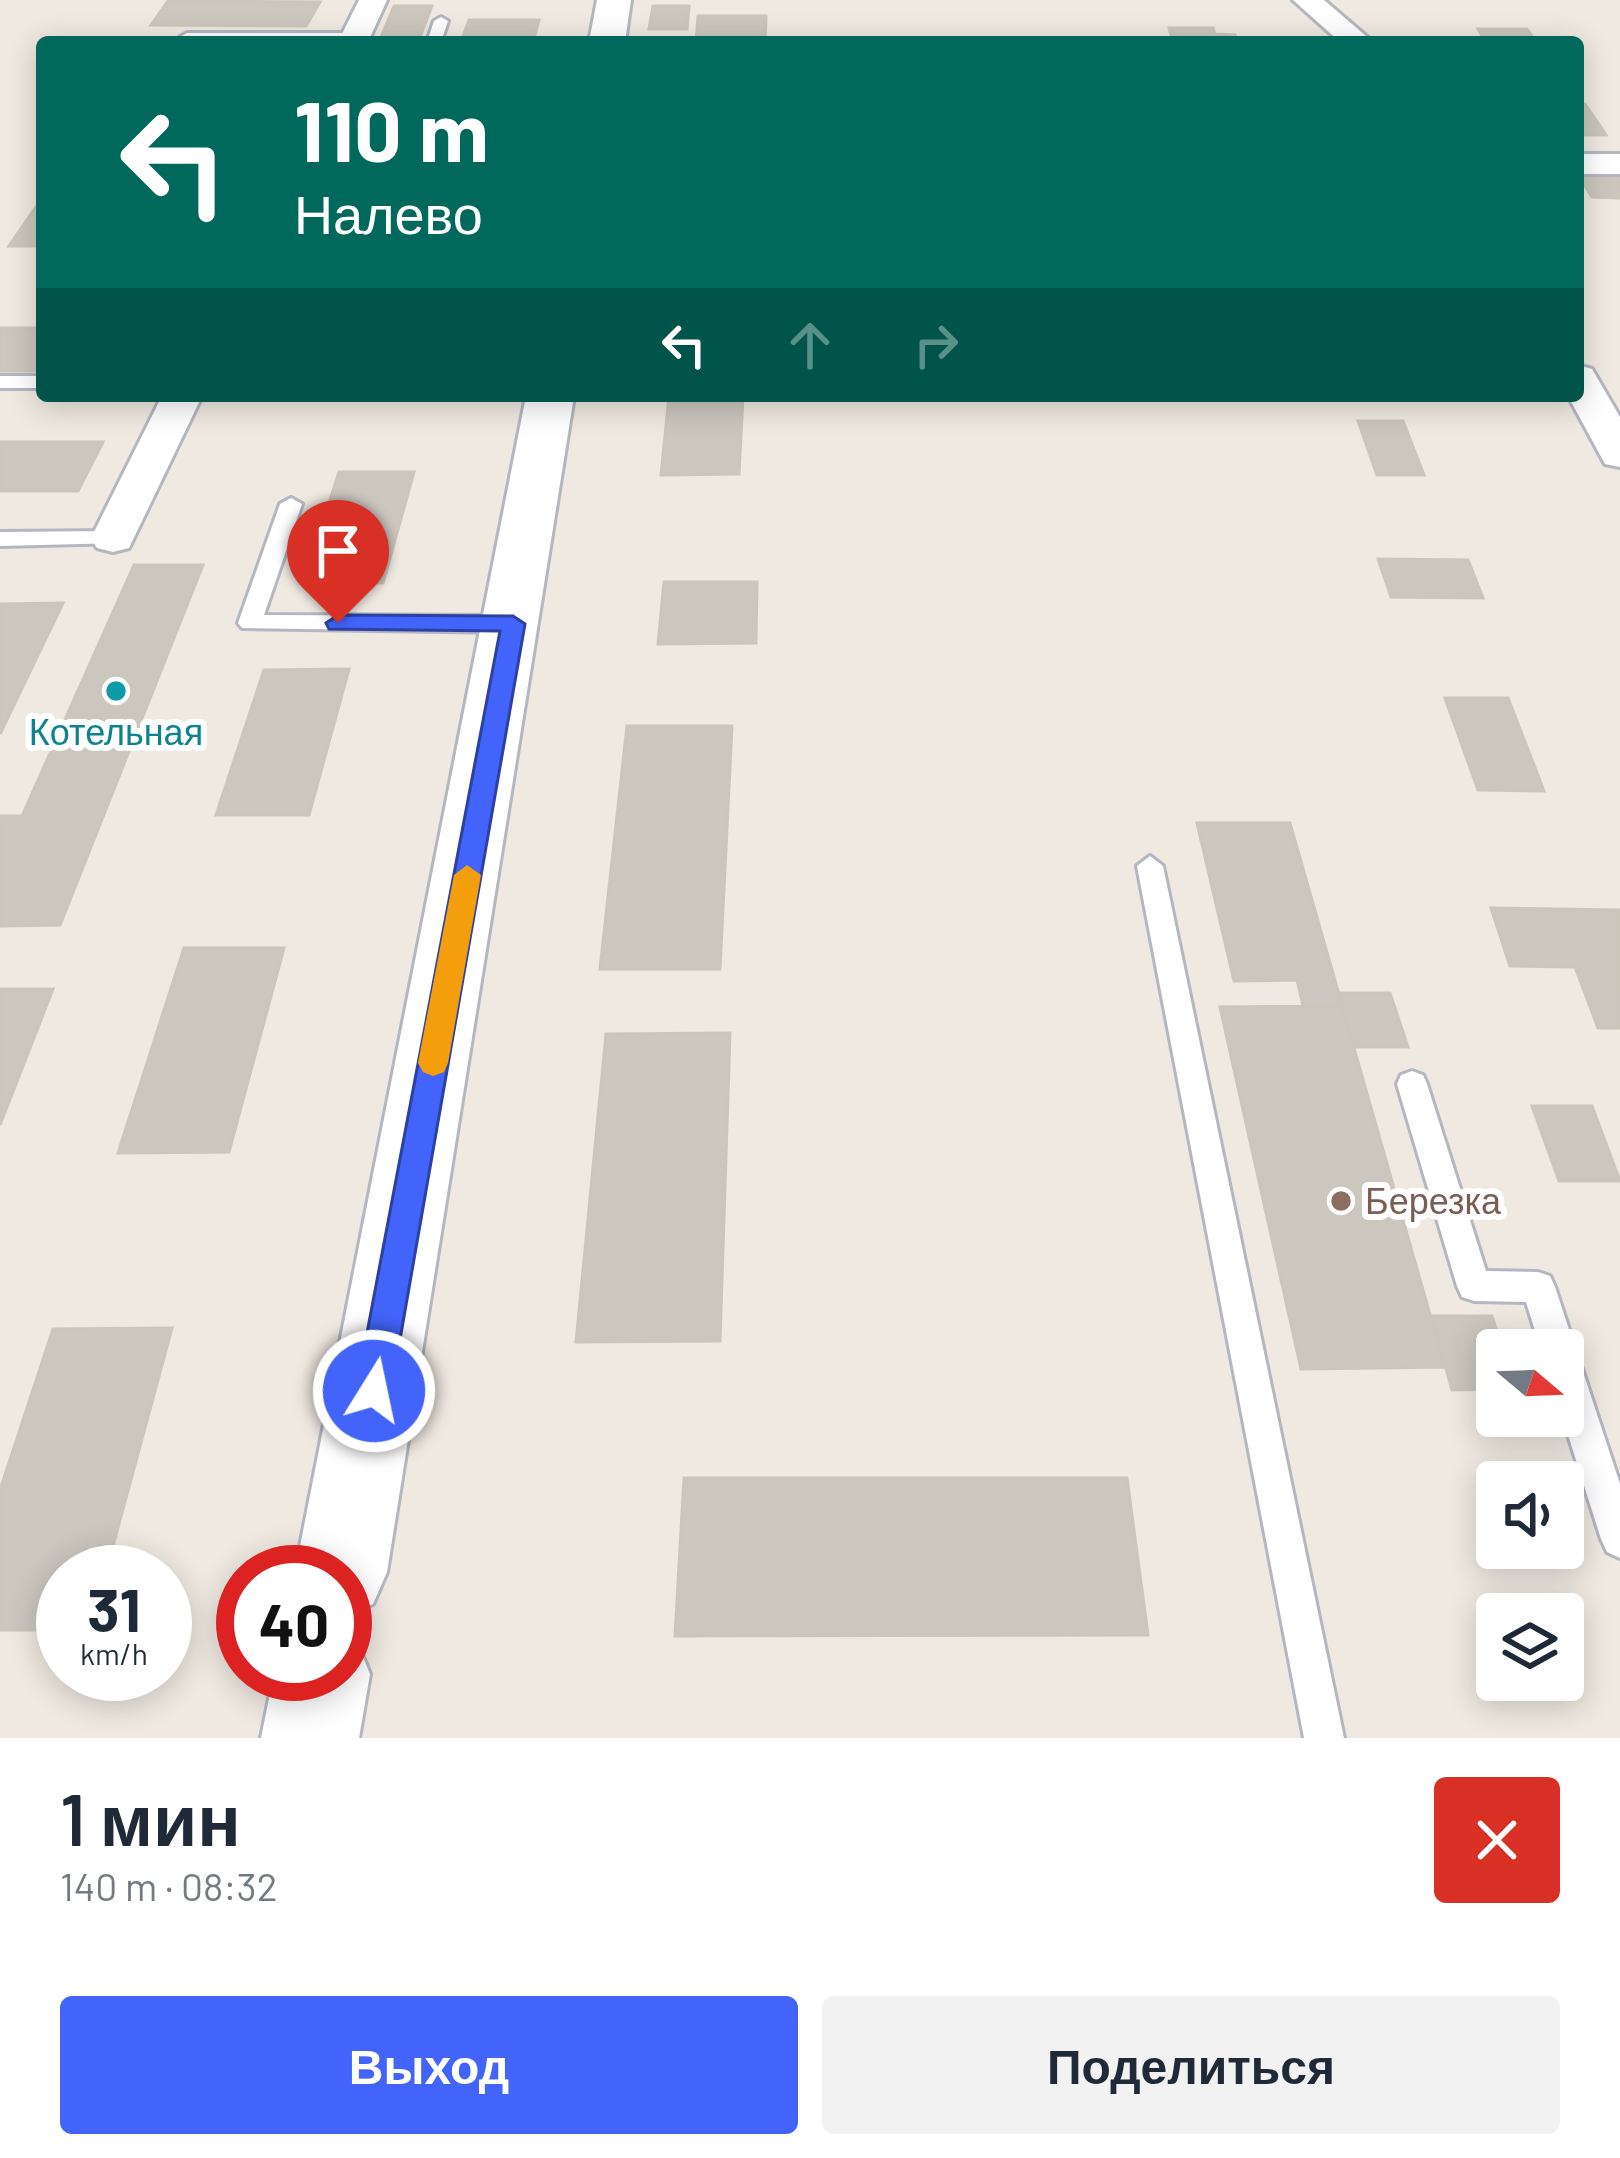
<!DOCTYPE html>
<html lang="ru">
<meta charset="utf-8">
<style>
body{margin:0;font-family:Barlow,sans-serif;background:#f2f2f3;color:#1f2937;height:100vh;display:flex;flex-direction:column;font-size:45px;white-space:nowrap}
*{box-sizing:border-box;margin:0}
p{font-size:39px;color:#747a83}
.icon{flex:none;width:66px;height:66px;fill:none;stroke:currentColor;stroke-width:2;stroke-linecap:round;stroke-linejoin:round}
.map{position:relative;height:1738px;overflow:hidden}
.side{display:flex;flex-direction:column;background:#fff;flex:1}
.side>*{flex:none}
.guide{position:absolute;left:36px;top:36px;width:1548px;height:366px;border-radius:12px;box-shadow:0 6px 30px #0003;background:#00695c;color:#fff;overflow:hidden}
.needle{width:78px;rotate:109deg}
.controls{position:absolute;left:1476px;top:1329px;display:grid;gap:24px}
.controls a{display:grid;place-items:center;width:108px;height:108px;border-radius:12px;background:#fff;box-shadow:0 6px 30px #0003;font-size:60px}
.speed{position:absolute;left:36px;top:1545px;display:flex;gap:24px;font-size:60px;font-weight:700;text-align:center}
.speed>*{display:grid;place-content:center;width:156px;height:156px;border-radius:50%;background:#fff;box-shadow:0 6px 30px #0003;line-height:1}
.speed small{font-size:30px;font-weight:400}
.speed .limit{border:18px solid #d22;background:#fff;color:#111}
.pin{position:absolute;display:grid;place-items:center;width:102px;height:102px;color:#fff;margin:-123px -51px;border-radius:50% 50% 50% 0;rotate:-45deg;box-shadow:0 0 12px #0007}
.pin .icon{rotate:45deg}
.me{position:absolute;width:132px;margin:-66px;rotate:10deg;stroke-linejoin:round;filter:drop-shadow(0 0 9px #0008)}
.turn{display:flex;align-items:center;gap:42px;height:252px;padding:0 60px;font-size:54px}
.turn .icon{width:156px;height:156px;stroke-width:2.5}
.turn b{display:block;font-size:84px;line-height:102px}
.lanes{display:flex;align-items:center;height:114px;padding:0 60px;background:#0003;justify-content:center;gap:60px;direction:ltr}
.lanes .off{opacity:.35}
.round{display:grid;place-items:center;flex:none;width:126px;height:126px;border-radius:12px;background:#f2f2f3}
.overview{display:flex;align-items:center;justify-content:space-between;height:204px;padding:0 60px}
h1{font-size:72px;font-weight:600;line-height:90px}
.cta{display:flex;gap:24px;margin-top:auto;padding:24px 60px}
.cta a{flex:1;height:138px;border-radius:12px;background:#4264fb;color:#fff;font-size:48px;font-weight:600;line-height:138px;text-align:center}
.cta a+a{background:#f2f2f3;color:#1f2937}
.map>svg:first-child{display:block}
.building{fill:#cbc7bf;stroke:#cbc5ba;stroke-width:3}
.lines{fill:none;stroke-linecap:round;stroke-linejoin:round}
.service-casing{stroke:#b4b7c1;stroke-width:6}
.minor-casing{stroke:#b4b7c1;stroke-width:6}
.tertiary-casing{stroke:#b4b7c1;stroke-width:6}
.service{fill:#fff;fill-rule:evenodd}
.minor{fill:#fff;fill-rule:evenodd}
.tertiary{fill:#fff;fill-rule:evenodd}
.route{fill:#4264fb;stroke:#2b41a3;stroke-width:3}
.slow{fill:#f59e0b}
.culture-dot{fill:#0f9aa8;stroke:#fff;stroke-width:4.5}
.education-dot{fill:#8d6e63;stroke:#fff;stroke-width:4.5}
.labels{text-anchor:middle;stroke-width:12;stroke-linejoin:round;paint-order:stroke}
.culture-label{font-size:36px;fill:#0d838f;stroke:#fff}
.education-label{font-size:36px;fill:#785e54;stroke:#fff;text-anchor:start}
</style>
<div class="map">
<svg width="1620" height="1738" viewBox="0 0 1620 1738">
<rect width="100%" height="100%" fill="#efe9e1"/>
<!-- building -->
<path class="building" d="M168 1 320 2 306 26 151 25Z
M394 6H432L418 42H379Z
M653 6H689L687 29H649Z
M698 16H766L765 42H696Z
M469 20H539L533 42H461Z
M1169 28H1213L1215 34 1235 35 1238 42H1173Z
M1478 29H1527L1536 42H1486Z
M1578 104H1585L1606 135H1578Z
M1578 175H1620V198L1592 197Z
M42 198V246H9Z
M0 328H42V371H0Z
M669 396H743L739 474 661 475Z
M1358 421H1403L1424 475H1377Z
M0 442H103L78 491H0Z
M339 472H414L383 583H303Z
M1378 559 1468 560 1483 598 1391 597Z
M134 565H203L60 925 0 926V816H22Z
M664 582H757L756 643 658 644Z
M63 603 0 734V604Z
M349 669 309 815H216L264 670Z
M1445 698H1508L1544 791 1478 790Z
M627 726H732L720 969H600Z
M1197 823H1290L1342 1005 1303 1006 1297 980 1234 981Z
M1491 908 1619 910 1620 1028H1598L1575 967 1510 966Z
M184 948H284L229 1152 118 1153Z
M0 989H53L0 1125Z
M1339 993H1390L1408 1047H1353Z
M1342 1006 1445 1367 1301 1369 1220 1007Z
M730 1033 720 1341 576 1342 606 1034Z
M1532 1106H1592L1620 1181H1559Z
M1431 1316H1492L1503 1350H1497V1389L1452 1390Z
M172 1328 106 1572H63V1630H0V1490L53 1329Z
M684 1478H1127L1148 1635 675 1636Z"/>
<g class="lines">
<!-- service casing -->
<g class="service-casing">
<path id="service" d="M441 17 448 21 441 42H427L434 21Z
M355 33 362 37 360 40 187 41 180 37 187 33Z
M0 376H42V388H0Z
M291 498 302 504 264 615 513 616 525 624 513 632 242 628 238 623 280 504Z
M113 531 121 533V543L0 546V532Z
M1150 856 1163 866 1344 1738H1304L1137 866Z
M1412 1071 1423 1075 1427 1084 1486 1271 1538 1272 1550 1276 1555 1287 1620 1484V1558L1607 1552 1601 1539 1562 1416 1563 1350H1541L1526 1302 1474 1301 1462 1297 1457 1286 1397 1084 1401 1075Z"/>
</g>
<!-- minor casing -->
<g class="minor-casing">
<path id="minor" d="M359 0H387L368 42H338Z
M1293 0H1324L1373 42H1340Z
M1578 154H1620V174H1578Z
M1578 365 1592 369 1620 417V467L1605 464 1568 396H1578Z
M162 396H202L129 548 113 552 97 548 91 538Z"/>
</g>
<!-- tertiary casing -->
<g class="tertiary-casing">
<path id="tertiary" d="M597 0H631L625 42H589Z
M526 396H574L387 1572 373 1604 345 1616V1572H295Z
M345 1636 356 1640 370 1674 359 1738H261L274 1674H345Z"/>
</g>
<!-- service -->
<use href="#service" class="service"/>
<!-- minor -->
<use href="#minor" class="minor"/>
<!-- tertiary -->
<use href="#tertiary" class="tertiary"/>
</g>
<!-- route -->
<path class="route" d="M338 615 513 616 525 624 391 1391 386 1404 374 1409 361 1404 356 1391 500 631 329 629 326 623Z"/>
<!-- slow -->
<path class="slow" d="M467 865 481 875 448 1063 444 1072 433 1076 423 1072 418 1063 454 875Z"/>
<!-- markers -->
<circle class="culture-dot" cx="116" cy="691" r="12"/>
<circle class="education-dot" cx="1341" cy="1201" r="12"/>
<g class="labels">
<!-- culture labels -->
<g class="culture-label">
<text x="116" y="745">Котельная</text>
</g>
<!-- education labels -->
<g class="education-label">
<text x="1365" y="1214">Березка</text>
</g>
</g>
</svg>
<div class="controls">
<a><svg class="needle" viewBox="-14 -14 28 28"><path d="M0-13l5 13h-10z" fill="#e53935"/><path d="M0 13l5-13h-10z" fill="#747a83"/></svg></a>
<a><svg class="icon" aria-label="sound" viewBox="0 0 24 24"><path d="M4 9h4l5-4v14l-5-4H4zM17 9q2 3 0 6"/></svg></a>
<a><svg class="icon" aria-label="layers" viewBox="0 0 24 24"><path d="M12 4l9 5-9 5-9-5zM3 14l9 5 9-5"/></svg></a>
</div>
<div class="speed"><div>31<small>km/h</small></div><div class="limit">40</div></div>
<div class="pin" style="left:338px;top:623px;background:#d93025"><svg class="icon" aria-label="arrive" viewBox="0 0 24 24"><path d="M6 21V4h12l-3 4 3 4H6"/></svg></div>
<svg class="me" style="left:374px;top:1391px" viewBox="-20 -20 40 40"><circle r="17" fill="#4264fb" stroke="#fff" stroke-width="3"/><path d="M0-11L8 9 0 5-8 9z" fill="#fff"/></svg>
<div class="guide">
<div class="turn"><svg class="icon" aria-label="left" viewBox="0 0 24 24"><path d="M17 20v-9H6M10 6l-5 5 5 5"/></svg><div><b>110 m</b>Налево</div></div>
<div class="lanes"><svg class="icon" aria-label="left" viewBox="0 0 24 24"><path d="M17 20v-9H6M10 6l-5 5 5 5"/></svg><svg class="icon off" aria-label="ahead" viewBox="0 0 24 24"><path d="M12 20V5M6 11l6-6 6 6"/></svg><svg class="icon off" aria-label="right" viewBox="0 0 24 24"><path d="M7 20v-9h11M14 6l5 5-5 5"/></svg></div>
</div>
</div>
<section class="side">
<div class="overview"><div><h1>1 мин</h1><p>140 m · 08:32</p></div><a class="round" style="background:#d93025;color:#fff"><svg class="icon" aria-label="close" viewBox="0 0 24 24"><path d="M6 6l12 12M18 6L6 18"/></svg></a></div>
<div class="cta"><a>Выход</a><a>Поделиться</a></div>
</section>
